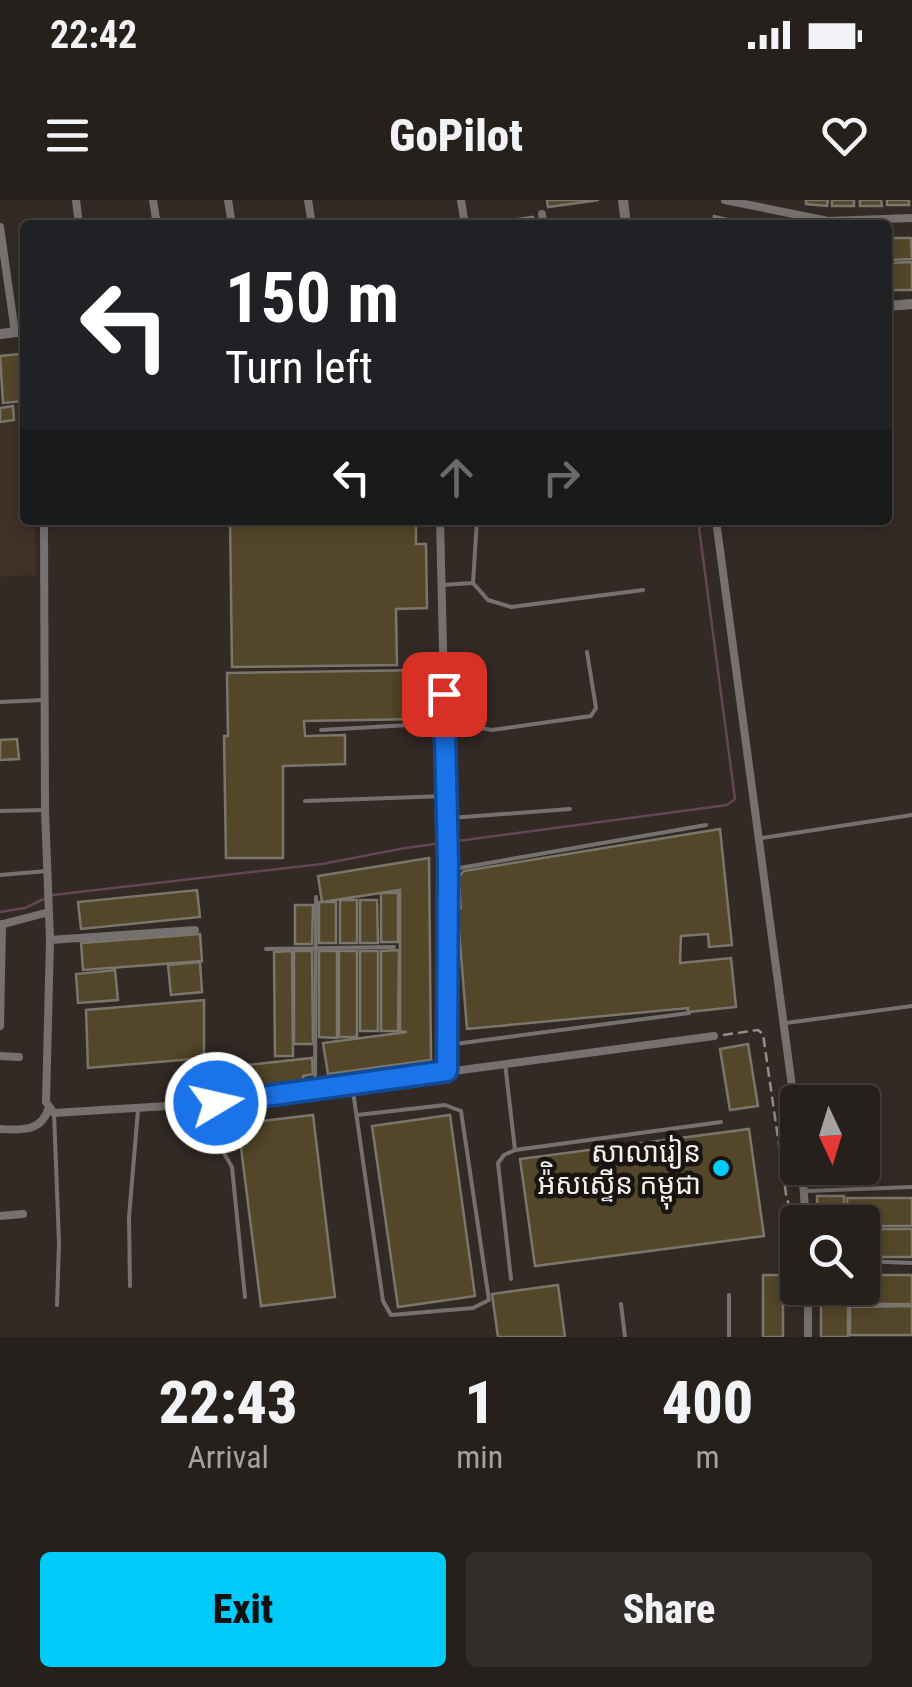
<!DOCTYPE html>
<meta charset="utf-8">
<style>
body{margin:0;font-family:"Roboto Condensed","Noto Sans Khmer",sans-serif;background:#322d29;color:#f1f3f6;height:100vh;display:flex;flex-direction:column;font-size:38px;white-space:nowrap}
*{box-sizing:border-box;margin:0}
p{font-size:32px;color:#a4a3a3}
.icon{flex:none;width:55px;height:55px;fill:none;stroke:currentColor;stroke-width:2;stroke-linecap:round;stroke-linejoin:round}
.map{position:relative;height:1137px;overflow:hidden}
.details{display:flex;flex-direction:column;background:#26201c;flex:1}
.details>*{flex:none}
.top-card{position:absolute;left:20px;top:20px;width:872px;height:305px;border-radius:10px;box-shadow:0 5px 15px #0003,0 0 0 2px #423e3b;background:#202124;color:#fff;overflow:hidden}
.needle{width:65px;rotate:176deg}
.controls{position:absolute;left:780px;top:885px;display:grid;gap:20px}
.controls a{display:grid;place-items:center;width:100px;height:100px;border-radius:10px;background:#26201c;box-shadow:0 5px 15px #0003,0 0 0 2px #423e3b;font-size:50px}
.pin{position:absolute;display:grid;place-items:center;width:85px;height:85px;color:#fff;margin:-42px;border-radius:20px;box-shadow:0 5px 15px #0006}
.me{position:absolute;width:110px;margin:-55px;rotate:81deg;stroke-linejoin:round;filter:drop-shadow(0 0 8px #0008)}
.turn{display:flex;align-items:center;gap:35px;height:210px;padding:0 40px;font-size:45px}
.turn .icon{width:130px;height:130px;stroke-width:2.5}
.turn b{display:block;font-size:70px;line-height:85px}
.lanes{display:flex;align-items:center;height:95px;padding:0 40px;background:#0003;justify-content:center;gap:50px;direction:ltr}
.lanes .off{opacity:.35}
.eta{display:flex;justify-content:space-evenly;align-items:center;height:170px;text-align:center}
.eta b{font-size:60px;font-weight:800;line-height:70px}
.action{display:flex;gap:20px;margin-top:auto;padding:20px 40px}
.action a{flex:1;height:115px;border-radius:10px;background:#00cbf9;color:#111;font-size:40px;font-weight:800;line-height:115px;text-align:center}
.action a+a{background:#322d29;color:#f1f3f6}
.status{display:flex;justify-content:space-between;align-items:center;height:70px;padding:0 50px;background:#26201c;direction:ltr}
.status svg{height:28px;fill:currentColor}
header{display:flex;justify-content:space-between;align-items:center;height:130px;padding:0 40px;background:#26201c;font-size:45px;font-weight:800}
.map>svg:first-child{display:block}
.built{fill:#3f3028}
.lines{fill:none;stroke-linecap:round;stroke-linejoin:round}
.stream{stroke:#634556;stroke-width:2.5}
.building{fill:#534629;stroke:#7b766c;stroke-width:2.5}
.path{stroke:#968e8a;stroke-width:2.5;stroke-dasharray:10 5;stroke-linecap:butt}
.service{stroke:#767171;stroke-width:4}
.minor{stroke:#767171;stroke-width:8}
.tertiary{stroke:#767171;stroke-width:10}
.route-casing{stroke:#114b97;stroke-width:25}
.route{stroke:#1a73e8;stroke-width:18}
.poi-dot{fill:#00cbf9;stroke:#181412;stroke-width:4}
.labels{text-anchor:middle;stroke-width:9;stroke-linejoin:round;paint-order:stroke}
.poi-label{font-size:28px;fill:#f5efeb;stroke:#181412;text-anchor:end}
</style>
<div class="status"><b>22:42</b><svg viewBox="0 0 49 12"><path d="M0 12V9h3v3zM5 12V6h3v6zM10 12V3h3v9zM15 12V0h3v12zM26 1h20v11H26zM47 4h2v5h-2z"/></svg></div>
<header><svg class="icon" aria-label="menu" viewBox="0 0 24 24"><path d="M4 6h16M4 12h16M4 18h16"/></svg>GoPilot<svg class="icon" aria-label="heart" viewBox="0 0 24 24"><path d="M12 20l-8-8c-3-5 5-10 8-4 3-6 11-1 8 4z"/></svg></header>
<div class="map">
<svg width="912" height="1137" viewBox="0 0 912 1137">
<rect width="100%" height="100%" fill="#332a25"/>
<!-- built -->
<path class="built" d="M25 204V320H35L36 375 0 377V208Z"/>
<g class="lines">
<!-- stream -->
<path class="stream" d="M53 695 322 664 405 648 727 605 735 599 698 320
M0 712 25 708 46 698"/>
</g>
<!-- building -->
<path class="building" d="M547 0H599L548 7Z
M806 0H828L827 6 806 4Z
M832 0H854V6H832Z
M860 0H881L882 6H860Z
M887 0H909V5H887Z
M714 16 735 21 734 25H712Z
M533 17 534 25H473Z
M890 38H911L912 59 890 60Z
M912 62V90H888V63Z
M19 154 24 201 3 203 0 156Z
M13 206 14 220 0 222V208Z
M230 320H416V344H426L427 408 396 409 397 465 232 467Z
M425 470 426 491H418L419 519 304 521 305 536 345 535V564L283 566V658H226L224 536H228L227 473Z
M17 539 19 559 0 560V540Z
M720 629 732 745 709 747 708 734 681 736 680 763 731 758 736 807 688 812V808L467 829 455 681 464 671Z
M429 658 431 860 328 874 323 843 407 832 400 831V690L322 702 318 676Z
M197 690 200 717 81 729 78 702Z
M381 693H398V742H381Z
M340 700H357V743H340Z
M360 700H377L378 743H360Z
M319 702H336V743H319Z
M295 705H313L312 744H295Z
M200 734 202 761 83 770 81 743Z
M399 750 398 831H381V751Z
M292 751 293 856H275L274 752Z
M294 751H312L313 844H294Z
M319 751H337V838L319 837Z
M339 751H357V837H339Z
M360 751H378V831H360Z
M200 762 202 792 171 795 168 765Z
M115 770 118 800 78 803 76 774Z
M204 800V858L88 868 86 810Z
M748 844 758 906 730 910 720 849Z
M312 858 313 874 303 876 304 883 201 894 199 870Z
M313 915 335 1097 261 1106 238 924Z
M450 915 475 1096 398 1107 372 926Z
M749 929 764 1036 535 1066 520 959Z
M817 996H844V1022H817Z
M847 998H912V1026H862V1022H848Z
M862 1029H912V1057H862Z
M763 1075H783V1137H763Z
M862 1075H912V1104H851V1088H862Z
M558 1085 565 1137H498L492 1094Z
M821 1088H848V1137H821Z
M912 1106V1135H850V1107Z"/>
<g class="lines">
<!-- path -->
<path class="path" d="M723 835 758 830 763 834 786 994 798 1043"/>
<!-- service -->
<path class="service" d="M473 383 477 320
M441 385 473 383 488 400 511 407 643 390
M447 494H460L481 528 492 530 591 516 596 508 587 452
M0 502 44 500
M321 530 445 523
M305 601 446 596
M0 611 45 610
M450 618 570 609
M762 638 912 615
M457 668 460 708
M448 670 706 625
M0 675 47 671
M266 749 394 747
M786 823 912 806
M447 845 689 813
M505 863 515 950
M352 884 383 1101 391 1115 473 1108 489 1100 461 911 445 905 357 915
M315 888 316 697
M196 905 232 967 245 1097
M54 913 59 1043 57 1105
M807 991 912 987
M862 1061 912 1063
M511 1079 498 963 504 955 515 950 721 922
M130 1086 129 1017 138 910
M729 1095V1137
M621 1104 625 1137"/>
<!-- minor -->
<path class="minor" d="M76 0 79 25
M153 0 157 25
M228 0 232 25
M308 0 312 25
M461 0 465 25
M725 0 828 21 912 18
M542 14 543 25
M0 27 15 132
M44 320 45 610 50 740 46 902 54 913 216 903 714 836
M440 320 448 662 447 871
M716 320 798 931
M0 725 49 712
M50 740 195 730
M0 826 2 724
M0 856 19 857
M0 929C22 930 42 932 49 907
M802 968 806 1022
M0 1016 23 1014
M808 1088V1137"/>
<!-- tertiary -->
<path class="tertiary" d="M623 0 626 25
M888 106 912 104
M0 134 25 131"/>
</g>
<g class="lines">
<!-- route casing -->
<g class="route-casing">
<path id="route" d="M216 903 447 871 448 662 444 494"/>
</g>
<!-- route -->
<use href="#route" class="route"/>
</g>
<!-- markers -->
<circle class="poi-dot" cx="721" cy="968" r="10"/>
<g class="labels">
<!-- poi labels -->
<g class="poi-label">
<text x="701" y="962">សាលារៀន<tspan x="701" dy="32">អ៉ិសស្ទើន កម្ពុជា</tspan></text>
</g>
</g>
</svg>
<div class="controls">
<a><svg class="needle" viewBox="-14 -14 28 28"><path d="M0-13l5 13h-10z" fill="#e53935"/><path d="M0 13l5-13h-10z" fill="#a4a3a3"/></svg></a>
<a><svg class="icon" aria-label="search" viewBox="0 0 24 24"><circle cx="10" cy="10" r="6"/><path d="M15 15l6 6"/></svg></a>
</div>
<div class="pin" style="left:444px;top:494px;background:#d93025"><svg class="icon" aria-label="arrive" viewBox="0 0 24 24"><path d="M6 21V4h12l-3 4 3 4H6"/></svg></div>
<svg class="me" style="left:216px;top:903px" viewBox="-20 -20 40 40"><circle r="17" fill="#1a73e8" stroke="#fff" stroke-width="3"/><path d="M0-11L8 9 0 5-8 9z" fill="#fff"/></svg>
<div class="top-card">
<div class="turn"><svg class="icon" aria-label="left" viewBox="0 0 24 24"><path d="M17 20v-9H6M10 6l-5 5 5 5"/></svg><div><b>150 m</b>Turn left</div></div>
<div class="lanes"><svg class="icon" aria-label="left" viewBox="0 0 24 24"><path d="M17 20v-9H6M10 6l-5 5 5 5"/></svg><svg class="icon off" aria-label="ahead" viewBox="0 0 24 24"><path d="M12 20V5M6 11l6-6 6 6"/></svg><svg class="icon off" aria-label="right" viewBox="0 0 24 24"><path d="M7 20v-9h11M14 6l5 5-5 5"/></svg></div>
</div>
</div>
<section class="details">
<div class="eta">
<div><b>22:43</b><p>Arrival</p></div>
<div><b>1</b><p>min</p></div>
<div><b>400</b><p>m</p></div>
</div>
<div class="action"><a>Exit</a><a>Share</a></div>
</section>
